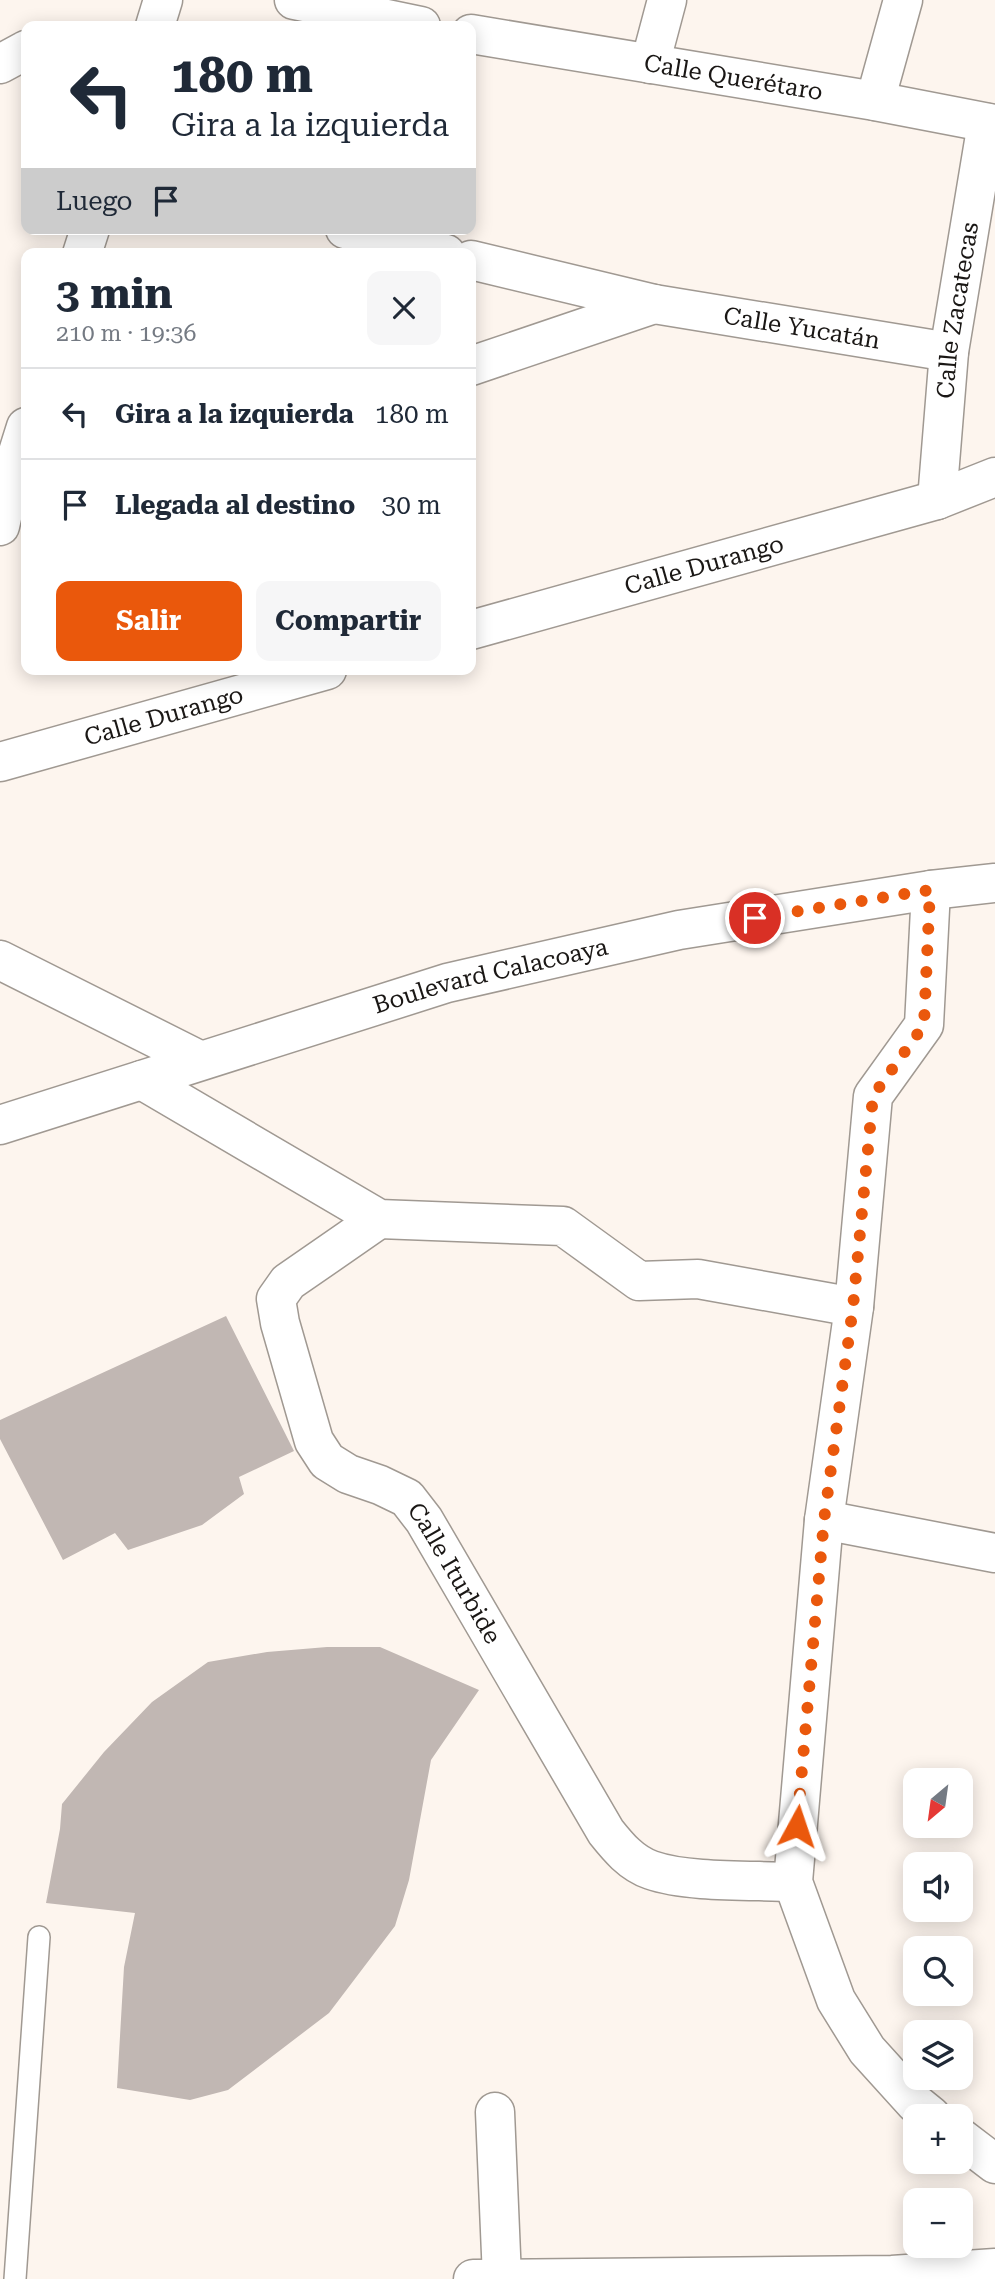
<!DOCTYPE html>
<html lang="es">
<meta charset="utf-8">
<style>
body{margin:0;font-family:"Roboto Serif",serif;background:#f6f6f7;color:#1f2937;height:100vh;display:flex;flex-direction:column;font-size:26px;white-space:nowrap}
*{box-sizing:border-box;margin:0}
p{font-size:23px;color:#747a83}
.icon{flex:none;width:38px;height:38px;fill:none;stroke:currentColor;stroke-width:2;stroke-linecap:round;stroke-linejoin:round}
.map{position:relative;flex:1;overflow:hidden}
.side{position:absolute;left:21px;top:248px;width:455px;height:427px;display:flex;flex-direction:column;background:#fff;border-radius:14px;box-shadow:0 4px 18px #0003}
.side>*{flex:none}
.banner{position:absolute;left:21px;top:21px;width:455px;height:214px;border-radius:14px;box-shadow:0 4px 18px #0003;background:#fff;color:#1f2937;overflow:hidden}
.needle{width:46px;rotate:209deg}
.fabs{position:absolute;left:903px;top:1768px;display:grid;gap:14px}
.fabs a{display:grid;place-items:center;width:70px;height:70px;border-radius:14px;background:#fff;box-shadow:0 4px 18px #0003;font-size:35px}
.pin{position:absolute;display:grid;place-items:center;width:60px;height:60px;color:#fff;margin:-30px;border:4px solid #fff;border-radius:50%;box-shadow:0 2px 7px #0007}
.me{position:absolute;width:77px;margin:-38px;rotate:5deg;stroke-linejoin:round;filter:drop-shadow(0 0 5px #0008)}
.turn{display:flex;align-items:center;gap:24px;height:147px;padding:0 35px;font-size:32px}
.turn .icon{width:91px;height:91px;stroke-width:2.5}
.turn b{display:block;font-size:49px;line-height:60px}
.then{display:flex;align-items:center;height:66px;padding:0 35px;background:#0003;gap:14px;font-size:26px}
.round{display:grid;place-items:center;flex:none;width:74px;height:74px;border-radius:14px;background:#f6f6f7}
.head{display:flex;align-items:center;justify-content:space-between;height:119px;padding:0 35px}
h1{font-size:42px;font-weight:700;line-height:52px}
.button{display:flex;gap:14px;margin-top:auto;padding:14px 35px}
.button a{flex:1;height:80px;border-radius:14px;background:#ea580c;color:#fff;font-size:28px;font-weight:700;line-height:80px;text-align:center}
.button a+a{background:#f6f6f7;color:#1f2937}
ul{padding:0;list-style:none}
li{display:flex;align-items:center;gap:21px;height:91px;padding:0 35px;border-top:2px solid #e0e1e3}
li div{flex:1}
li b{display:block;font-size:26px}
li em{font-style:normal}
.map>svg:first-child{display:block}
.building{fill:#c1b7b3}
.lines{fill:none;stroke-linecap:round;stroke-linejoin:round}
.lane-casing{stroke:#a09992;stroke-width:24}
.street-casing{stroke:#a09992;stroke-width:41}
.secondary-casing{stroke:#a09992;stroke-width:41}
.lane{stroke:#fff;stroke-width:21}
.street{stroke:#fff;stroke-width:38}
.secondary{stroke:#fff;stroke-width:38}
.route{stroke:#ea580c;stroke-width:12;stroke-dasharray:0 21.6}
.labels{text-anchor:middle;stroke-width:5;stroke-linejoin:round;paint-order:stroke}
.street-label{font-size:24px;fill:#1a1715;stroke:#fff}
</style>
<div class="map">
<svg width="995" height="2279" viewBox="0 0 995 2279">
<rect width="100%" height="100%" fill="#fdf5ee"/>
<!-- building -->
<path class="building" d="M226 1316 294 1451 239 1477 244 1494 202 1525 128 1550 115 1533 63 1560 0 1439V1420Z
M327 1647H380L479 1690 431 1760 409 1880 395 1926 329 2013 228 2090 190 2100 117 2088 124 1967 135 1913 46 1903 60 1829 62 1804 104 1752 152 1702 208 1662 267 1652Z"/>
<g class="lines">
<!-- lane casing -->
<g class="lane-casing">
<path id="lane" d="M15 2279 39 1937"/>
</g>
<!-- street casing -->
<g class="street-casing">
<g id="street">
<path d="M294 0 421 26"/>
<path id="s1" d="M471 34 875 101 995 124"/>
<path d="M0 64 26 50"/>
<path d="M650 64 667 0"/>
<path d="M875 101 903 0"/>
<path d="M345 229 446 254"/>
<path id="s2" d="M471 260 654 304 949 352"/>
<path d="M471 366 654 304"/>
<path id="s3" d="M937 500 949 352 987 123"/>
<path id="s4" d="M471 630 937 500 995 477"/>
<path id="s5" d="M0 762 327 670"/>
<path d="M931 890 924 1025 873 1096 854 1307 824 1520 793 1882 836 2000 867 2050 915 2103 931 2116"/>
<path d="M0 960 199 1060"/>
<path d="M142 1080 379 1219 563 1226 639 1281 698 1279 854 1307"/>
<path id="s6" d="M379 1219 288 1282 276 1299 280 1323 314 1441 327 1461 348 1474 380 1485 407 1498 424 1520 606 1832C618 1847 631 1863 651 1870 688 1883 752 1880 793 1882"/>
<path d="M824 1520 995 1553"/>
<path d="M495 2112 502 2278"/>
<path d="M961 2138 995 2164"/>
</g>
</g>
<!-- secondary casing -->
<g class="secondary-casing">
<g id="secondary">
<path d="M155 26 163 0"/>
<path d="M82 254 90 229"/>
<path d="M0 526 14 465 26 427"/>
<path id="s7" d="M0 1125 447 983 679 930 931 890 995 883"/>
<path d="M473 2279 892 2275 995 2268"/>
</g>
</g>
<!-- lane -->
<use href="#lane" class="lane"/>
<!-- street -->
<use href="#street" class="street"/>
<!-- secondary -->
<use href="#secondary" class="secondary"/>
</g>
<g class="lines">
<!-- route -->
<path class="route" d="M755 918 930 890 924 1025 873 1096 853 1307 824 1520 797 1826"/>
</g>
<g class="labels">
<!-- street labels -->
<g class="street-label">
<text dy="8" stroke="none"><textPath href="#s1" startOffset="266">Calle Querétaro</textPath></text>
<text dy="8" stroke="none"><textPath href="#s3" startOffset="191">Calle Zacatecas</textPath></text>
<text dy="8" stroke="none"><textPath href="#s2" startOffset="338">Calle Yucatán</textPath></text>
<text dy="8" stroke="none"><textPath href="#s4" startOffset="242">Calle Durango</textPath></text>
<text dy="8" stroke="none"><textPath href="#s5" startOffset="170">Calle Durango</textPath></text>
<text dy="8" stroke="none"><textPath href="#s7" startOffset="513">Boulevard Calacoaya</textPath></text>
<text dy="8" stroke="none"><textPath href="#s6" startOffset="480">Calle Iturbide</textPath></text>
</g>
</g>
</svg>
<div class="fabs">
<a><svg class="needle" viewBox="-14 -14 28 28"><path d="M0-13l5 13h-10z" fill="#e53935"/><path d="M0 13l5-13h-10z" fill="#747a83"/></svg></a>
<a><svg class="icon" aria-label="sound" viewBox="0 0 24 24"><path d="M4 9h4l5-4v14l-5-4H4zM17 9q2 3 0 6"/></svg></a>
<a><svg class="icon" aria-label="search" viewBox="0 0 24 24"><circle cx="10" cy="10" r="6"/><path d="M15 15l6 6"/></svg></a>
<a><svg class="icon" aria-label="layers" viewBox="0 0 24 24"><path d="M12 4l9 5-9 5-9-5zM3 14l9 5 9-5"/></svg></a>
<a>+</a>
<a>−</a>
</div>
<div class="pin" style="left:755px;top:918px;background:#d93025"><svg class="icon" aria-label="arrive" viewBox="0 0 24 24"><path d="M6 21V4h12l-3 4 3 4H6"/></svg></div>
<svg class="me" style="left:797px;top:1826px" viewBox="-20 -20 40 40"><path d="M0-17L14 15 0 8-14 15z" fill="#ea580c" stroke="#fff" stroke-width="4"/></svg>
<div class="banner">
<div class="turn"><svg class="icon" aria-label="left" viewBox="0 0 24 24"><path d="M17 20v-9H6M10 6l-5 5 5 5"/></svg><div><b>180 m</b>Gira a la izquierda</div></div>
<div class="then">Luego<svg class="icon" aria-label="arrive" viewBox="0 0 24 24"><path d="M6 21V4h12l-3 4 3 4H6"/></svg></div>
</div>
<section class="side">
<div class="head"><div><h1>3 min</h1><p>210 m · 19:36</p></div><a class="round"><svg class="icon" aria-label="close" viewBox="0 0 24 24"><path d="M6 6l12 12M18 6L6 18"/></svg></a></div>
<ul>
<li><svg class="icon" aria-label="left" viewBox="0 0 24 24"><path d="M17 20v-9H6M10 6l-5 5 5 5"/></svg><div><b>Gira a la izquierda</b></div><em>180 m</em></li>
<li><svg class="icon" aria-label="arrive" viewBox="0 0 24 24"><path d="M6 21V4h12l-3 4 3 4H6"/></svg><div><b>Llegada al destino</b></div><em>30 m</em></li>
</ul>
<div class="button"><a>Salir</a><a>Compartir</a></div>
</section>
</div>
